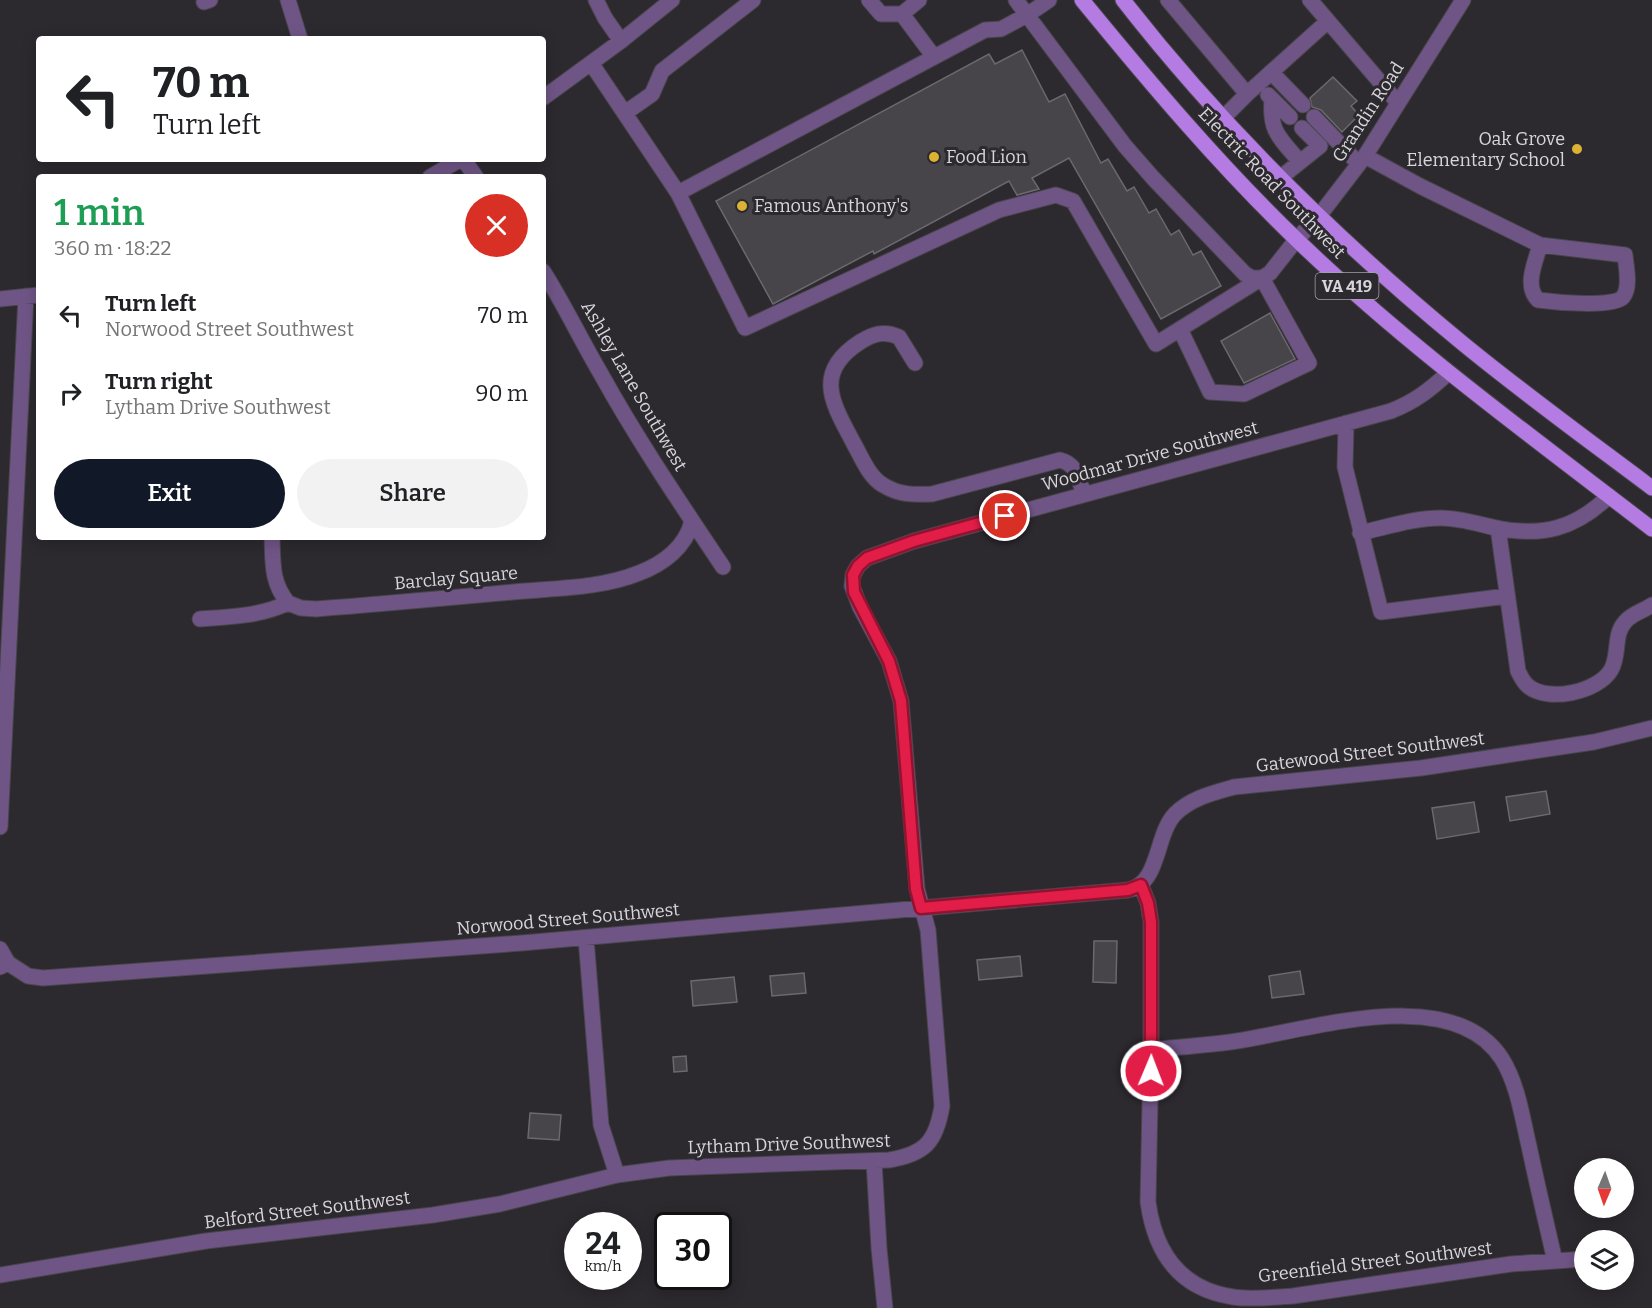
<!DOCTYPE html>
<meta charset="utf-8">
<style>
body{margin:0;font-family:Bitter,serif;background:#f2f2f2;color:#202124;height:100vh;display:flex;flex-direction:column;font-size:22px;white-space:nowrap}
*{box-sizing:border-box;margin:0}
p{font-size:20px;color:#757577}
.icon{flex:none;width:33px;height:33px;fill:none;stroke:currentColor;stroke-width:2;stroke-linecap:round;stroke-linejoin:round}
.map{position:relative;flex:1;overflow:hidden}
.side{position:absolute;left:36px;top:174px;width:510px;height:366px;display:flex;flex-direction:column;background:#fff;border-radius:6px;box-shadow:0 3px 15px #0003}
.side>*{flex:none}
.guide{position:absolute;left:36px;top:36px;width:510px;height:126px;border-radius:6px;box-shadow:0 3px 15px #0003;background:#fff;color:#202124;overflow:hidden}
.needle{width:39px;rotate:182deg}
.controls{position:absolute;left:1574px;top:1158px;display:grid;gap:12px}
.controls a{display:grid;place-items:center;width:60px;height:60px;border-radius:50%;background:#fff;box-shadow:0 3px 15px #0003;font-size:30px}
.speed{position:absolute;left:564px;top:1212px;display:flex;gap:12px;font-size:30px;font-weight:700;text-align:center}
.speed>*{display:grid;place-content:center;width:78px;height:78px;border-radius:50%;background:#fff;box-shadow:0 3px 15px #0003;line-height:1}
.speed small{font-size:15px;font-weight:400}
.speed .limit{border:3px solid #111;border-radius:9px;background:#fff;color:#111}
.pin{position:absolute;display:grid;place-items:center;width:51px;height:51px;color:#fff;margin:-26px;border:3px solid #fff;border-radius:50%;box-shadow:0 2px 6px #0007}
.me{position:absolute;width:66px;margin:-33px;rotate:1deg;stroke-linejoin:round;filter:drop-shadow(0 0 4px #0008)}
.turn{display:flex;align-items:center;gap:21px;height:126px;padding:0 18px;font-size:27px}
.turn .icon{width:78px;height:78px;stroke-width:2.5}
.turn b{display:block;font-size:42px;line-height:51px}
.round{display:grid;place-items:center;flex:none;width:63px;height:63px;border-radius:32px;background:#f2f2f2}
.overview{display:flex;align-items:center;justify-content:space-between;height:102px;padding:0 18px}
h1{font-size:36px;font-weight:600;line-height:45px;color:#1e9e55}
.action{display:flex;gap:12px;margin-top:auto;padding:12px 18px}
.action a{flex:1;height:69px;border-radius:36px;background:#111827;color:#fff;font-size:24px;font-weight:600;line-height:69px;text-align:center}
.action a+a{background:#f2f2f2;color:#202124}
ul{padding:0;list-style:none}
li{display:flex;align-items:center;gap:18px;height:78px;padding:0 18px}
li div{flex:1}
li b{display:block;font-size:22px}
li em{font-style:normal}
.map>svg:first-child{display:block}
.building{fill:#47444a;stroke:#6b686e;stroke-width:1.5}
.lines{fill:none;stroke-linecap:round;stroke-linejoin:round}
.minor-casing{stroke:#48454a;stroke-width:17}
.major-casing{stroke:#48454a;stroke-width:17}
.minor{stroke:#6f5586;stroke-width:15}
.major{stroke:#b47ce2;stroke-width:15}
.route-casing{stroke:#92132f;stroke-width:15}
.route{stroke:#e11d48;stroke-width:10}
.poi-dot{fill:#dbb233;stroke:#2c292f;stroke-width:2}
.labels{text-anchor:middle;stroke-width:6;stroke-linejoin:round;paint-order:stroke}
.shield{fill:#2c292f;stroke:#a4a2a7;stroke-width:1.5}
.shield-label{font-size:16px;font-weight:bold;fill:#d8d6da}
.street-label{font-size:18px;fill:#d8d6da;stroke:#2c292f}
.poi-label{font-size:18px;fill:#d8d6da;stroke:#2c292f;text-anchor:start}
</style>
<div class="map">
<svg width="1652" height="1308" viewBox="0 0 1652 1308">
<rect width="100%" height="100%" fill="#2c292f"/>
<!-- building -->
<path class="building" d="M1022 50 1049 102 1065 94 1101 163 1108 159 1127 191 1134 187 1149 213 1156 209 1171 235 1179 230 1193 255 1201 251 1221 286 1161 319 1069 158 1032 178 1039 189 1017 195 1009 181 874 254 873 251 773 304 716 201 989 54 995 64Z
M1333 77 1357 101 1351 106 1359 115 1342 132 1321 110 1312 107 1310 98Z
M1270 313 1295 359 1244 383 1221 341Z
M1546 791 1550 814 1510 821 1506 797Z
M1474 802 1479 832 1437 839 1432 808Z
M1094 941H1117L1116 983 1093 982Z
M1020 956 1022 976 979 980 977 960Z
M1300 971 1304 994 1272 998 1269 976Z
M804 973 806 993 772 996 770 976Z
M734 977 737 1002 693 1006 691 981Z
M686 1056 687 1071 674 1072 673 1057Z
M530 1113 561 1115 559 1140 528 1138Z"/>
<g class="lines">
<!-- minor casing -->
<g class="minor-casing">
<path id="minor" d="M288 0 300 39
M596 0 605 18 621 41
M869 0 881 14H902L934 57
M1016 0 1027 15 1049 0
M1168 0 1247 94 1328 21
M1310 0 1398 103
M204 2 210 0
M902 14 919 0
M591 63 678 193 985 30 1001 29 1027 15 1125 146 1153 178 1245 274 1252 278H1262L1270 273 1296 240 1319 216 1365 156 1463 0
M1271 72 1303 105
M1268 95 1290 117
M543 98 621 41 672 0
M1272 99C1269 132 1280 138 1300 162
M625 113 652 94 662 71 753 0
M1314 117 1359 164
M1223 118 1247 94
M1365 156 1420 186 1540 245 1625 255C1626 267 1631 287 1623 297 1614 308 1553 302 1538 300 1524 286 1535 263 1540 245
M463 159 476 177
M430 177 461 159
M1280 178 1320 146 1302 128
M678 193 745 328 999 210 1056 195 1073 201 1156 344 1262 278 1309 363 1244 394 1210 392 1180 329
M543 271C564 304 581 340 601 374 638 441 681 504 723 567
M0 299 39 295
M915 363 899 337C884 330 873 334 860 342 812 373 833 404 854 444 862 458 869 477 883 485 899 495 914 495 932 494L1060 460C1077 464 1078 479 1084 494
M1346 423 1345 467 1381 612 1507 596
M1498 528 1518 671C1521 677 1523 682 1528 686 1548 703 1598 692 1611 670 1620 655 1613 635 1625 622 1631 614 1643 611 1652 605
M1360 533C1387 527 1414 518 1441 518 1460 518 1478 524 1496 528 1542 537 1575 529 1609 496
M272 537C273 563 271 582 288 603
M200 619C231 617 260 616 288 603L301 608 316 609C382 604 447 598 513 592 555 588 599 589 639 573 663 564 686 547 692 521
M0 827 26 296
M1141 885 1148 903 1151 922V1050L1148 1202C1155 1253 1180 1289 1233 1297 1253 1300 1274 1297 1293 1296L1511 1264 1584 1259
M586 938 601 1125 617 1175
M0 949 8 963
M0 967 8 963 28 976 43 978 522 943 1128 890C1160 884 1155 835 1175 814 1191 798 1213 793 1234 787L1421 768 1594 742 1652 728
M1151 1050C1180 1047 1209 1045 1237 1041 1310 1030 1453 982 1502 1059 1518 1085 1522 1117 1529 1146 1537 1184 1546 1222 1555 1261
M874 1161 879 1248 885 1308
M0 1275 206 1241 433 1215 500 1204 617 1175 669 1168 889 1160C925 1154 936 1142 942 1106L928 930 917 889 901 701 889 661 860 607 852 586 853 575 858 566 867 558 914 541 1391 411C1414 402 1430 390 1448 373"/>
</g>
<!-- major casing -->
<g class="major-casing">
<path id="major" d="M1082 0C1150 83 1219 165 1297 240 1407 346 1531 436 1652 529
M1123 0C1222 127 1337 240 1461 342 1523 393 1588 440 1652 488"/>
</g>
<!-- minor -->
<use href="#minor" class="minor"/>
<!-- major -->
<use href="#major" class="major"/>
</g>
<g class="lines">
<!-- route casing -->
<g class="route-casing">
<path id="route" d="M1005 516 914 541 867 558 858 566 853 575 854 592 889 661 901 701 916 889 921 908 1128 890 1141 885 1148 903 1151 922V1071"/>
</g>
<!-- route -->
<use href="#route" class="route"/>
</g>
<!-- markers -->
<g class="poi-dot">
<circle cx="1577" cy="149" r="6"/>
<circle cx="934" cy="157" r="6"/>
<circle cx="742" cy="206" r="6"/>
</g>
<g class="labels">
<!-- shield labels -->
<rect class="shield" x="1315.5" y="273" width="63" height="26" rx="4.5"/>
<g class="shield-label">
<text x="1347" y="292">VA 419</text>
</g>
<!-- street labels -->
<g class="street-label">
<text transform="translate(1368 112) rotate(-57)" y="6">Grandin Road</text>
<text transform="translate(1272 183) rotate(46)" y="6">Electric Road Southwest</text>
<text transform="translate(634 386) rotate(60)" y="6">Ashley Lane Southwest</text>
<text transform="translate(1150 456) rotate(-15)" y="6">Woodmar Drive Southwest</text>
<text transform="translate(456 578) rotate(-5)" y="6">Barclay Square</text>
<text transform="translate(1370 752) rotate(-7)" y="6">Gatewood Street Southwest</text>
<text transform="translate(568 919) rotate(-5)" y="6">Norwood Street Southwest</text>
<text transform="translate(789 1144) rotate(-2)" y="6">Lytham Drive Southwest</text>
<text transform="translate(307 1210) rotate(-7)" y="6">Belford Street Southwest</text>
<text transform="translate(1375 1262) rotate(-7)" y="6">Greenfield Street Southwest</text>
</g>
<!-- poi labels -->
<g class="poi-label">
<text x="1565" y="145" text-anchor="end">Oak Grove<tspan x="1565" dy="21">Elementary School</tspan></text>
<text x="946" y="163">Food Lion</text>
<text x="754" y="212">Famous Anthony's</text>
</g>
</g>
</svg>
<div class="controls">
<a><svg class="needle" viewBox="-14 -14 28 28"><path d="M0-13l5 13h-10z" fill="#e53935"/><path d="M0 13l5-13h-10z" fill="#757577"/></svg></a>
<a><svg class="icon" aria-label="layers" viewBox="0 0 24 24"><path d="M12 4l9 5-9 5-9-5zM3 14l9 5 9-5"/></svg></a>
</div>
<div class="speed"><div>24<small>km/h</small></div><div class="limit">30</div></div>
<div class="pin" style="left:1005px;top:516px;background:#d93025"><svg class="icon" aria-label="arrive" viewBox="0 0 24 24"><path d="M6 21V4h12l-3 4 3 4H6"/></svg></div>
<svg class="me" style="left:1151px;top:1071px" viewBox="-20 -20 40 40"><circle r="17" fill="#e11d48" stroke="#fff" stroke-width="3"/><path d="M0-11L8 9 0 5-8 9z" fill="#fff"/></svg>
<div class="guide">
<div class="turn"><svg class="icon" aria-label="left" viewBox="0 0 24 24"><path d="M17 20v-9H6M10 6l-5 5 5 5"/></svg><div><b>70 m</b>Turn left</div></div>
</div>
<section class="side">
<div class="overview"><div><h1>1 min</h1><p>360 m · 18:22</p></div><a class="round" style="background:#d93025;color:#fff"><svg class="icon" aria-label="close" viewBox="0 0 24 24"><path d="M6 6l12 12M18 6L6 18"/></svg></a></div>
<ul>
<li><svg class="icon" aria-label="left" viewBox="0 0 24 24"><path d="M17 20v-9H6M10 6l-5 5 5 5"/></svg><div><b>Turn left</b><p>Norwood Street Southwest</p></div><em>70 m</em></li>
<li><svg class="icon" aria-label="right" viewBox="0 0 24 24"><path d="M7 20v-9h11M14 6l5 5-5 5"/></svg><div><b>Turn right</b><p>Lytham Drive Southwest</p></div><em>90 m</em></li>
</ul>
<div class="action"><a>Exit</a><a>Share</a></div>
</section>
</div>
